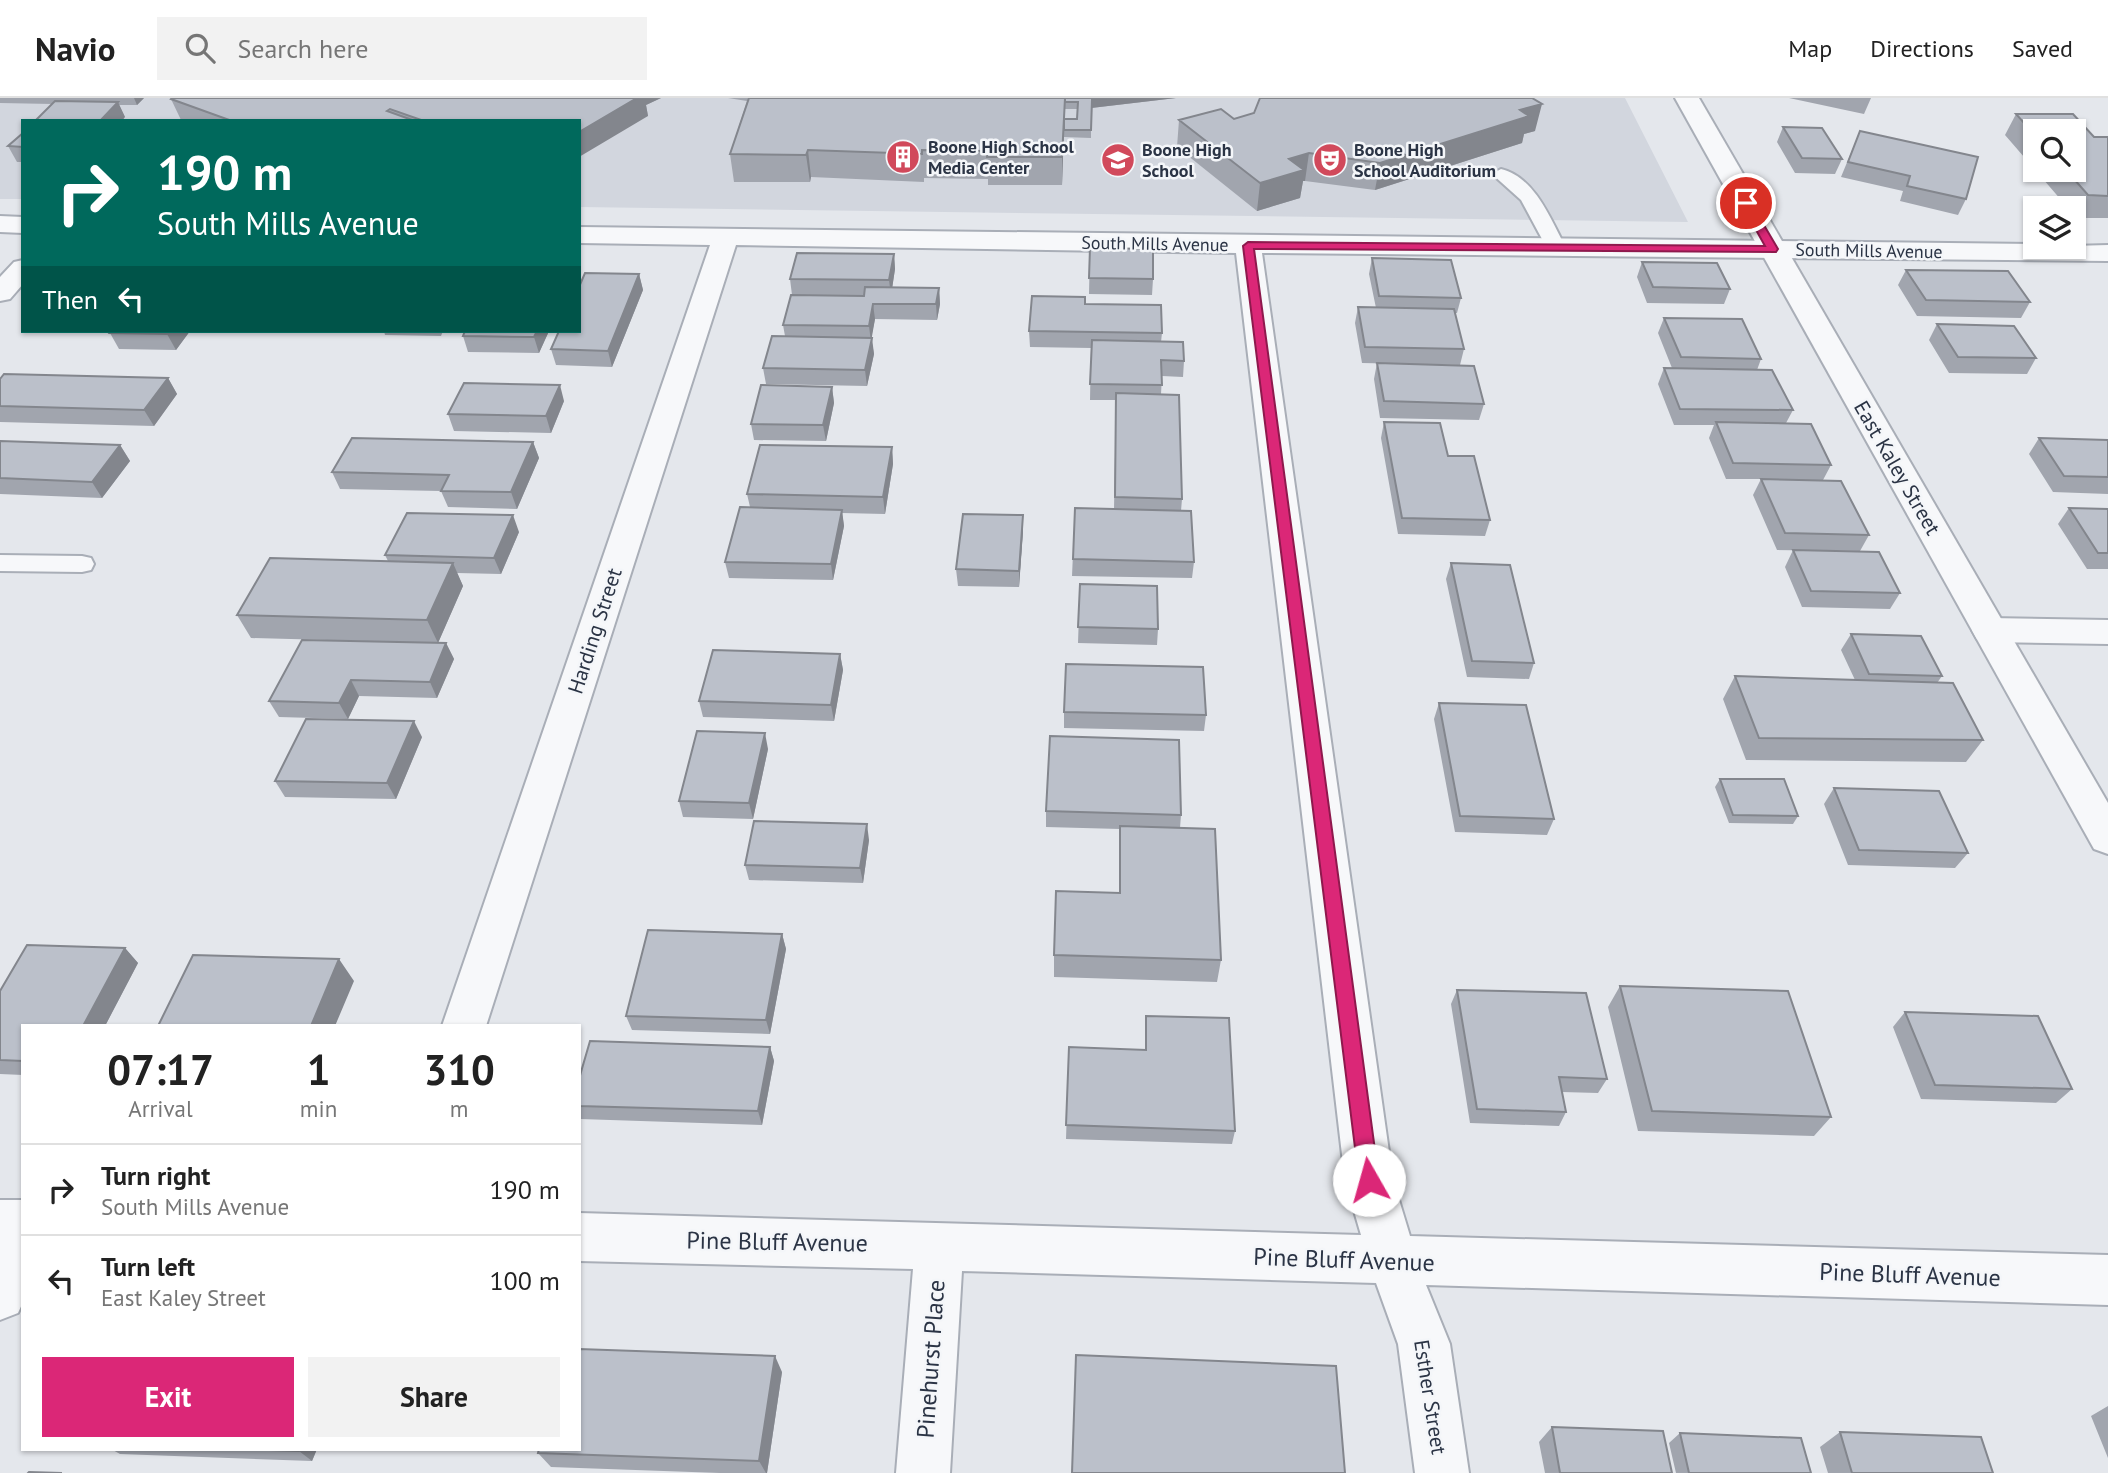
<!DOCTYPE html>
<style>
body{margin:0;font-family:"PT Sans",sans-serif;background:#f2f2f2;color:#222;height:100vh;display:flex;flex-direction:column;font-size:26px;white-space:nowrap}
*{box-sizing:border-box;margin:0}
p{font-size:23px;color:#767676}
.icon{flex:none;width:38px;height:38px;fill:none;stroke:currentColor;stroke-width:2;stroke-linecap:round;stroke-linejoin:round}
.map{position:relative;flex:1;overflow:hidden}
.details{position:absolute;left:21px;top:926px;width:560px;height:427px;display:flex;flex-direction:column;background:#fff;border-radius:0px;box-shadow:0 2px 5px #0004}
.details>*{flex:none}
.guide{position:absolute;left:21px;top:21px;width:560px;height:214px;border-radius:0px;box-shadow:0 2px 5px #0004;background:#00695c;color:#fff;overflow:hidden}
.fabs{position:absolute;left:2023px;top:21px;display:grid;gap:14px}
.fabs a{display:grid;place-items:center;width:63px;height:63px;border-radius:0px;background:#fff;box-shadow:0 2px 5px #0004;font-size:35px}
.pin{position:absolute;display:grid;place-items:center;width:60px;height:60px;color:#fff;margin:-30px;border:4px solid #fff;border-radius:50%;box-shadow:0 2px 7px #0007}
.me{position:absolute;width:77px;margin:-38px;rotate:353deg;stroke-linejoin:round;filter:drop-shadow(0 0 5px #0008)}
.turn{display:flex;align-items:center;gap:24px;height:147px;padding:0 21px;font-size:32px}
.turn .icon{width:91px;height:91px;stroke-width:2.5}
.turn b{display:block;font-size:49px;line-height:60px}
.then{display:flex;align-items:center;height:66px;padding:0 21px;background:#0003;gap:14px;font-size:26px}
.eta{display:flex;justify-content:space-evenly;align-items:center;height:119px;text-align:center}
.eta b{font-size:42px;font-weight:600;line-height:49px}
.button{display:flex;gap:14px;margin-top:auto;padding:14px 21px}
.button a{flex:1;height:80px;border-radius:0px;background:#db2777;color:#fff;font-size:28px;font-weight:600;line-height:80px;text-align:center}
.button a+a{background:#f2f2f2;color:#222}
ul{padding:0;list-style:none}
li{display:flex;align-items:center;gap:21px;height:91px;padding:0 21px;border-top:2px solid #e0e0e0}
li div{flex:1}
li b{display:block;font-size:26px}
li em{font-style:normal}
header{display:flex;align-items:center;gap:42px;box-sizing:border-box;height:98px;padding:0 35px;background:#fff;border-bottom:2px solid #e0e0e0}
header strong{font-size:33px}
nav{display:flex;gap:38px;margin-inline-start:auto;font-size:24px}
.search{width:490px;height:63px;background:#f2f2f2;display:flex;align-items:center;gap:18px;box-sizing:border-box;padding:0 24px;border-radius:0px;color:#767676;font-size:26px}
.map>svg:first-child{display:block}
.built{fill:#d2d6de}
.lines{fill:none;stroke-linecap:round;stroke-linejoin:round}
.service-casing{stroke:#a9aeb7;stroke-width:4}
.minor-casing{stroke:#a9aeb7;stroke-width:4}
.tertiary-casing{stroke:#a9aeb7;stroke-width:4}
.service{fill:#f7f8fa;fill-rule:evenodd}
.minor{fill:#f7f8fa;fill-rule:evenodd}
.tertiary{fill:#f7f8fa;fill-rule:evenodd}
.wall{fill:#a1a5ae;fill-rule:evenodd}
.shaded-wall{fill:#83868d}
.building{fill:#bbc0ca;stroke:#83868d;stroke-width:2}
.route{fill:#db2777;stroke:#8e194d;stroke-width:2}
.labels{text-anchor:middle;stroke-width:5;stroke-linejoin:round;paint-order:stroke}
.far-poi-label{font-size:18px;font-weight:bold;fill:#2b3445;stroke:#f4f6f9;text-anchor:start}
.far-street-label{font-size:18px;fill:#2b3445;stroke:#f4f6f9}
.street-label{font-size:21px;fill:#2b3445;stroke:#f4f6f9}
.near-street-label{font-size:24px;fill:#2b3445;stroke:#f4f6f9}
</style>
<header>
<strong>Navio</strong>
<div class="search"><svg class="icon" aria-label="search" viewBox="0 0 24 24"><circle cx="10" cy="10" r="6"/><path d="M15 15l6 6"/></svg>Search here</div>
<nav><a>Map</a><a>Directions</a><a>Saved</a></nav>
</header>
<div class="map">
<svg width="2108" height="1375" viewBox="0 0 2108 1375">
<rect width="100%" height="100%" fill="#e4e7ec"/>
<!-- built -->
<path class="built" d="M0 0H1625L1688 124 579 109V23H23V101H0Z"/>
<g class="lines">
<!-- service casing -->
<g class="service-casing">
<path id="service" d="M1501 71C1535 79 1551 122 1566 150L1563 154H1549L1521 102 1492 76Z
M0 457 82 458 91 460 94 466 91 472 82 474 0 473Z"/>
</g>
<!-- minor casing -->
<g class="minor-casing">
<path id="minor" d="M0 118 23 119V135L0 134Z
M579 129 2035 146V149L2108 147V163L1262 155 1393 1082 1410 1138 2108 1157V1207L1426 1187 1450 1246 1469 1375H1415L1398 1246 1376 1185 962 1173 950 1375H896L913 1171 579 1163V1115L1361 1137 1345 1082 1236 155 736 147 486 928H442L710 147 579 145Z
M23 162V186L10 201 0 203V179L14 164Z
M1989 520 2108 522V546L1989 544 1977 541 1972 532 1977 523Z
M0 1102H23V1204L18 1215 0 1222Z"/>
</g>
<!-- tertiary casing -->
<g class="tertiary-casing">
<path id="tertiary" d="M1675 0H1699L2108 705V756L2094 751Z"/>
</g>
<!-- service -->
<use href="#service" class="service"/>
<!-- minor -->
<use href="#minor" class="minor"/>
<!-- tertiary -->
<use href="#tertiary" class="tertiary"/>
</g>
<!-- wall -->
<path class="wall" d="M0 0H144L137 7H119L125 19 53 6 0 5Z
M172 0H661L646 7 648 18 579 23H183L181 22 171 1Z
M728 0H1176L1091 10V40L1064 39V32L1062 87H988V81L924 80V84L811 79 810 84H734L730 56 747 3ZM1065 11H1078L1077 21H1065Z
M1789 0H1871L1864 16Z
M1254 15 1535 33 1524 36 1522 45 1375 92 1305 83H1303L1300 100 1257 113 1177 49 1179 22 1234 21Z
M2016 16 2094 39H2108V120H2076L2074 117V110H2068L2005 37ZM2035 33 2074 72H2035Z
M1783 29 1842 61 1835 76 1795 75 1777 44Z
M1860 33 1966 101 1958 117 1900 103 1903 93 1841 79Z
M23 35V64H17L8 48Z
M1090 150 1153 181 1152 197 1089 196Z
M894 156 895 171 892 190H939L940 206 937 222 875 221 871 240 874 256 867 288 766 286 763 270 785 238 783 227 792 197 790 181Z
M1372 160 1461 200 1457 215H1455L1464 251 1460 267 1362 265 1355 225 1358 209 1376 210 1369 176Z
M1642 164 1730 191 1724 206 1647 205 1637 179Z
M1906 172 2030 204 2021 220 1917 218 1898 187Z
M639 176 643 192 612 269 556 267 551 251Z
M1085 206 1162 235 1161 244 1184 263 1183 279 1162 278 1161 296 1182 401 1181 413 1194 464 1192 480 1072 478 1075 410 1114 411 1116 302H1090L1091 250 1030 249 1029 233Z
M1664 220 1761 261 1757 272 1793 312 1786 325 1831 367 1823 382 1869 437 1860 453 1777 452 1753 397 1761 381H1726L1709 340 1714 327H1674L1658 286 1664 270H1672L1658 235Z
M1937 226 2036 260 2027 276 1949 275 1929 242Z
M112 233H190L176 252 119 251 110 235Z
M384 233H443L441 238 385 237Z
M549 233 539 255 468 254 463 238Z
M1377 265 1484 306 1479 322 1380 320 1374 281Z
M168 280 177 296 154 328 0 324V281Z
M832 289 834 305 826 343 754 342 751 326Z
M564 303 551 335 454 333 448 316Z
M1384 324 1448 358 1490 422 1485 438 1398 436 1381 340Z
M2039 340 2108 342V396L2053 394 2029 356Z
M0 343 120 347 130 363 102 400 0 396Z
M533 344 539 360 517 411 448 409 441 393 340 391 332 374Z
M892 349 893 366 885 416 842 415 844 428 833 482 729 480 725 464 750 409 747 396Z
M2069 410 2108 411V471H2087L2058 426Z
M1023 433 1019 489 958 488 956 471Z
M519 434 501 476 457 475 463 488 438 545 251 540 237 517 388 463 385 457Z
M1793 452 1900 495 1890 511 1802 509 1785 469Z
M1451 465 1534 565 1529 581 1467 579 1446 481Z
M1080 486 1158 531 1157 547 1078 545Z
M1851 536 1942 578 1937 585 1983 642 1966 664 1746 662 1723 601 1735 578 1855 582 1841 552Z
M446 545 454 561 437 600 359 598 348 621 279 619 269 603Z
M840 556 843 572 834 623 703 619 699 603Z
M1439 605 1554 721 1547 737 1455 734 1434 621Z
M1064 614 1206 617 1204 633 1064 630Z
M422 639 396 701 285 699 275 683Z
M768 651 753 721 683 719 679 703Z
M1720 681 1798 718 1793 726 1729 725 1715 689Z
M1834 690 1968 755 1955 770 1848 767 1824 706Z
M1046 713 1181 717 1180 730 1221 862 1217 884 1054 879V857L1119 795 1120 731 1046 729Z
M869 742 863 785 749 782 745 767Z
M782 836 786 851 770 936 632 932 626 918Z
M125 850 138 865 105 928H23V977L0 976V893Z
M1620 888 1831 1019 1814 1038 1638 1033 1608 909Z
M1457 892 1607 981 1598 995 1562 994 1566 1014 1559 1028 1470 1025 1451 906Z
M1905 914 2072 991 2056 1005 1921 1001 1893 929Z
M1146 918 1235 1033 1232 1046 1066 1041 1069 949 1145 952Z
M770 949 774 963 762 1027 580 1021 579 981Z
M782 1274 767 1375H720L551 1369 538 1355Z
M2108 1308V1360L2091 1318Z
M1552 1329 1672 1375H1545L1539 1344Z
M1840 1334 1993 1375H1828L1820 1349Z
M1680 1335 1811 1375H1676L1669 1345Z
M111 1351H317L312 1363 120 1356Z
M467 1351H521L520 1353Z"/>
<!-- shaded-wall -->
<path class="shaded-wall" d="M134 0H144L137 7Z
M631 0H661L646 7 648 18 579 59V34Z
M1065 0 1062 87V59Z
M1110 0H1176L1091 10 1092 2Z
M118 4 125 19 122 23H100Z
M1542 6 1535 33 1524 36 1522 45 1375 92 1380 65 1520 12Z
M808 52 811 79 810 84 806 57Z
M1309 55 1305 83H1303L1300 100 1257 113 1260 85 1289 61Z
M894 156 895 171 891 198 889 182Z
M639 176 643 192 612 269 608 253Z
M939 190 940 206 937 222 936 206Z
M873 206 875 221 871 244 869 228Z
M170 233H190L176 252 167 236Z
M537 233H549L539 255 534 239Z
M872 240 874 256 867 288 865 272Z
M168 280 177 296 154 328 144 312Z
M560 287 564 303 551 335 546 318Z
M832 289 834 305 826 343 823 327Z
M533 344 539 360 517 411 511 394Z
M120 347 130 363 102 400 92 384Z
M892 349 893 366 885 416 883 399Z
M842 412 844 428 833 482 831 466Z
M513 417 519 434 501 476 494 460Z
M1023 417V433L1019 489V473Z
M453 465 463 488 438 545 427 522Z
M446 545 454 561 437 600 430 584Z
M840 556 843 572 834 623 831 607Z
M351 582 359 598 348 621 339 605Z
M414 623 422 639 396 701 387 685Z
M765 635 768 651 753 721 749 705Z
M867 726 869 742 863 785 860 770Z
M782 836 786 851 770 936 766 922Z
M125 850 138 865 105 928H83Z
M339 861 354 883 335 928H311Z
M770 949 774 963 762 1027 758 1013Z
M775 1258 782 1274 767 1375H766L759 1363Z
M300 1351H317L312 1363 299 1353Z"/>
<!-- building -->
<path class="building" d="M172 0H637L579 34V23H424L390 11 387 13 415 23H232L171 1Z
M749 0H1065L1062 59H987V53L922 52V56L808 52 806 57 730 56Z
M1065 0H1110L1092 2 1091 32H1064V21H1077L1078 4H1065Z
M1260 0H1532L1542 6 1520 12 1529 18 1380 65 1309 55 1289 61 1304 72 1260 85 1179 22 1221 11 1234 21 1254 15Z
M55 3 118 4 100 23H35Z
M2016 16H2073L2094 39H2108V98L2088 97 2066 72H2074V33H2035V37Z
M1783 29 1822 30 1842 61 1802 60Z
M1860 33 1978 59 1966 101 1907 88 1910 78 1848 64Z
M23 35V49L8 48Z
M1090 150 1153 151V181L1089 180Z
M797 155 894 156 889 182 790 181Z
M1372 160 1451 162 1461 200 1379 198Z
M1642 164 1717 165 1730 191 1653 189Z
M1906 172 2008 173 2030 204 1926 202Z
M585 175 639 176 608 253 551 251 559 233H579V189Z
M865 189 939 190 936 206H873L869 228 783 227 791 197 864 198Z
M1032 198 1085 199V206L1161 207 1162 235 1029 233Z
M1358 209 1454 211 1464 251 1365 249Z
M1664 220 1742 221 1761 261 1681 259Z
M1937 226 2014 228 2036 260 1958 259Z
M112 233H170L167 236 110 235Z
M465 233H537L534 239 463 238Z
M772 238 872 240 865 272 763 270Z
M1092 242 1183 244 1184 263 1161 262 1162 287 1090 286Z
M1377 265 1474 268 1484 306 1384 303Z
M1664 270 1772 272 1793 312 1680 311Z
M4 276 168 280 144 312 0 308V281Z
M464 285 560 287 546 318 448 316Z
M761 287 832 289 823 327 751 326Z
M1116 295 1179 297 1182 401 1115 399Z
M1384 324 1440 325 1448 358H1474L1490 422 1402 420Z
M1716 324 1811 326 1831 367 1733 365Z
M352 340 533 344 511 394 441 393 449 377 332 374Z
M2039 340 2108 342V379L2064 378Z
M0 343 120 347 92 384 0 380Z
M760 347 892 349 883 399 747 396Z
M1761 381 1841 383 1869 437 1785 435Z
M740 409 842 412 831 466 725 464Z
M1075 410 1191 413 1194 464 1073 461Z
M2069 410 2108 411V455H2098Z
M407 415 513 417 494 460 385 457Z
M963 416 1023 417 1019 473 956 471Z
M1793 452 1879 454 1900 495 1811 493Z
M270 460 453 465 427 522 237 517Z
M1451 465 1510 467 1534 565 1472 563Z
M1080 486 1157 488 1158 531 1078 529Z
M1851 536 1921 538 1942 578 1869 576Z
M302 542 446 545 430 584 351 582 339 605 269 603Z
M713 552 840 556 831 607 699 603Z
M1066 566 1203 569 1206 617 1064 614Z
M1735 578 1953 585 1983 642 1759 640Z
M1439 605 1526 607 1554 721 1460 718Z
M306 621 414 623 387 685 275 683Z
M697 633 765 635 749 705 679 703Z
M1050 638 1179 642 1181 717 1046 713Z
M1720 681H1784L1798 718 1733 717Z
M1834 690 1939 693 1968 755 1859 752Z
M754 723 867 726 860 770 745 767Z
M1120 728 1215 731 1221 862 1054 857 1056 793 1120 795Z
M648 832 782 836 766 922 626 918Z
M27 847 125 850 83 928H23V963L0 962V893Z
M193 857 339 861 311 928H158Z
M1620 888 1788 893 1831 1019 1652 1013Z
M1457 892 1586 895 1607 981 1559 979 1566 1014 1477 1011Z
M1905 914 2038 918 2072 991 1935 987Z
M1146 918 1229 920 1235 1033 1066 1027 1069 949 1146 952Z
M590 943 770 949 758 1013 579 1008V981Z
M579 1251 775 1258 759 1363 538 1355 539 1351H579Z
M1076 1257 1336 1268 1345 1375H1072Z
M1552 1329 1663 1333 1672 1375H1560Z
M1840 1334 1981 1339 1993 1375H1852Z
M1680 1335 1801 1340 1811 1375H1689Z
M238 1351H300L299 1353Z
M29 1374 62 1375H28Z"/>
<!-- route -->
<path class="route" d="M1742 102 1751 105 1778 151 1776 154 1254 151 1379 1082 1376 1088 1369 1091 1362 1088 1359 1082 1243 148 1248 144 1765 148 1741 105Z"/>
<!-- icons -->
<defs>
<g id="building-disc" transform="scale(1.75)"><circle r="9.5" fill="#d1495b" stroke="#f4f6f9"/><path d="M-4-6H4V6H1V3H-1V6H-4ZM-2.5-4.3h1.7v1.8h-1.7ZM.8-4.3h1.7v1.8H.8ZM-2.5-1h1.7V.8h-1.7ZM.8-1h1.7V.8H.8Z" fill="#fff"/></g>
<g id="school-disc" transform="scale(1.75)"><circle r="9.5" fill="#d1495b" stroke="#f4f6f9"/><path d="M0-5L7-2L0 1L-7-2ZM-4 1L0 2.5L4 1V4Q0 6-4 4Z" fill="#fff"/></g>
<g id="theatre-disc" transform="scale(1.75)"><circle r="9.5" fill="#d1495b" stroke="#f4f6f9"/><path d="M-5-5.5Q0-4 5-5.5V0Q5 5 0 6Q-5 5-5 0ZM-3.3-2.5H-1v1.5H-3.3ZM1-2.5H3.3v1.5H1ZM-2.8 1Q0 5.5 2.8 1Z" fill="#fff"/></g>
</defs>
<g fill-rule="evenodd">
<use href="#building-disc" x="903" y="59"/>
<use href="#school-disc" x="1118" y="62"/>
<use href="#theatre-disc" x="1330" y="62"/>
</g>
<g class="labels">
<!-- far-poi labels -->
<g class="far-poi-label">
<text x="928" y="55">Boone High School<tspan x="928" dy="21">Media Center</tspan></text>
<text x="1142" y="58">Boone High<tspan x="1142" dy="21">School</tspan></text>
<text x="1354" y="58">Boone High<tspan x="1354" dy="21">School Auditorium</tspan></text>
</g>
<!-- far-street labels -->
<g class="far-street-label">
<text transform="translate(1155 146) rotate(1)" y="6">South Mills Avenue</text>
<text transform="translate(1869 153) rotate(1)" y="6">South Mills Avenue</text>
</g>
<!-- street labels -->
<g class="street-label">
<text transform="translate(1897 370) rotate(60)" y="7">East Kaley Street</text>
<text transform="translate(595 533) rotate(-72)" y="7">Harding Street</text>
<text transform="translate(1430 1299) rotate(81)" y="7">Esther Street</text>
</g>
<!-- near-street labels -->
<g class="near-street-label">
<text transform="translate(777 1144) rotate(1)" y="8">Pine Bluff Avenue</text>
<text transform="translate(1344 1162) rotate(2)" y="8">Pine Bluff Avenue</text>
<text transform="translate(1910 1177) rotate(2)" y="8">Pine Bluff Avenue</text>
<text transform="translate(931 1261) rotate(-86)" y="8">Pinehurst Place</text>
</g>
</g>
</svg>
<div class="fabs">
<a><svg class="icon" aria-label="search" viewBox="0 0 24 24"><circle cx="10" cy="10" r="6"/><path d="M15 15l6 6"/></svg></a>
<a><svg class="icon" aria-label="layers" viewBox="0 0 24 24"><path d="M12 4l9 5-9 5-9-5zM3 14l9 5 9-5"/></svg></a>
</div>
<div class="pin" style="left:1746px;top:105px;background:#d93025"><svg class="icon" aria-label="arrive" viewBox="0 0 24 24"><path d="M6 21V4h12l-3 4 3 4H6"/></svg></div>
<svg class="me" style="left:1369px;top:1082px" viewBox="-20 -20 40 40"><circle r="19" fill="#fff"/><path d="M0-13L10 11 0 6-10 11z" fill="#db2777"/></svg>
<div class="guide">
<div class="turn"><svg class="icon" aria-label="right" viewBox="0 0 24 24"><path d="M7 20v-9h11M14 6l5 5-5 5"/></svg><div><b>190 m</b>South Mills Avenue</div></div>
<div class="then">Then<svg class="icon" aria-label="left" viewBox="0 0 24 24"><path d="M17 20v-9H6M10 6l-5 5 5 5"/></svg></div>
</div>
<section class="details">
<div class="eta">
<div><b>07:17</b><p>Arrival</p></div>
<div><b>1</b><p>min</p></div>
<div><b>310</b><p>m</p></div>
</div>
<ul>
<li><svg class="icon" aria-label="right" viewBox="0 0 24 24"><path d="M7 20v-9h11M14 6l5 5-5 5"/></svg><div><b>Turn right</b><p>South Mills Avenue</p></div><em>190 m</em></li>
<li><svg class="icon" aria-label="left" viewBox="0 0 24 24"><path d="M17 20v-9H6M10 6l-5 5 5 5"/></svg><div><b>Turn left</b><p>East Kaley Street</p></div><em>100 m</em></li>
</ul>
<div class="button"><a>Exit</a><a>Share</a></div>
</section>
</div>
